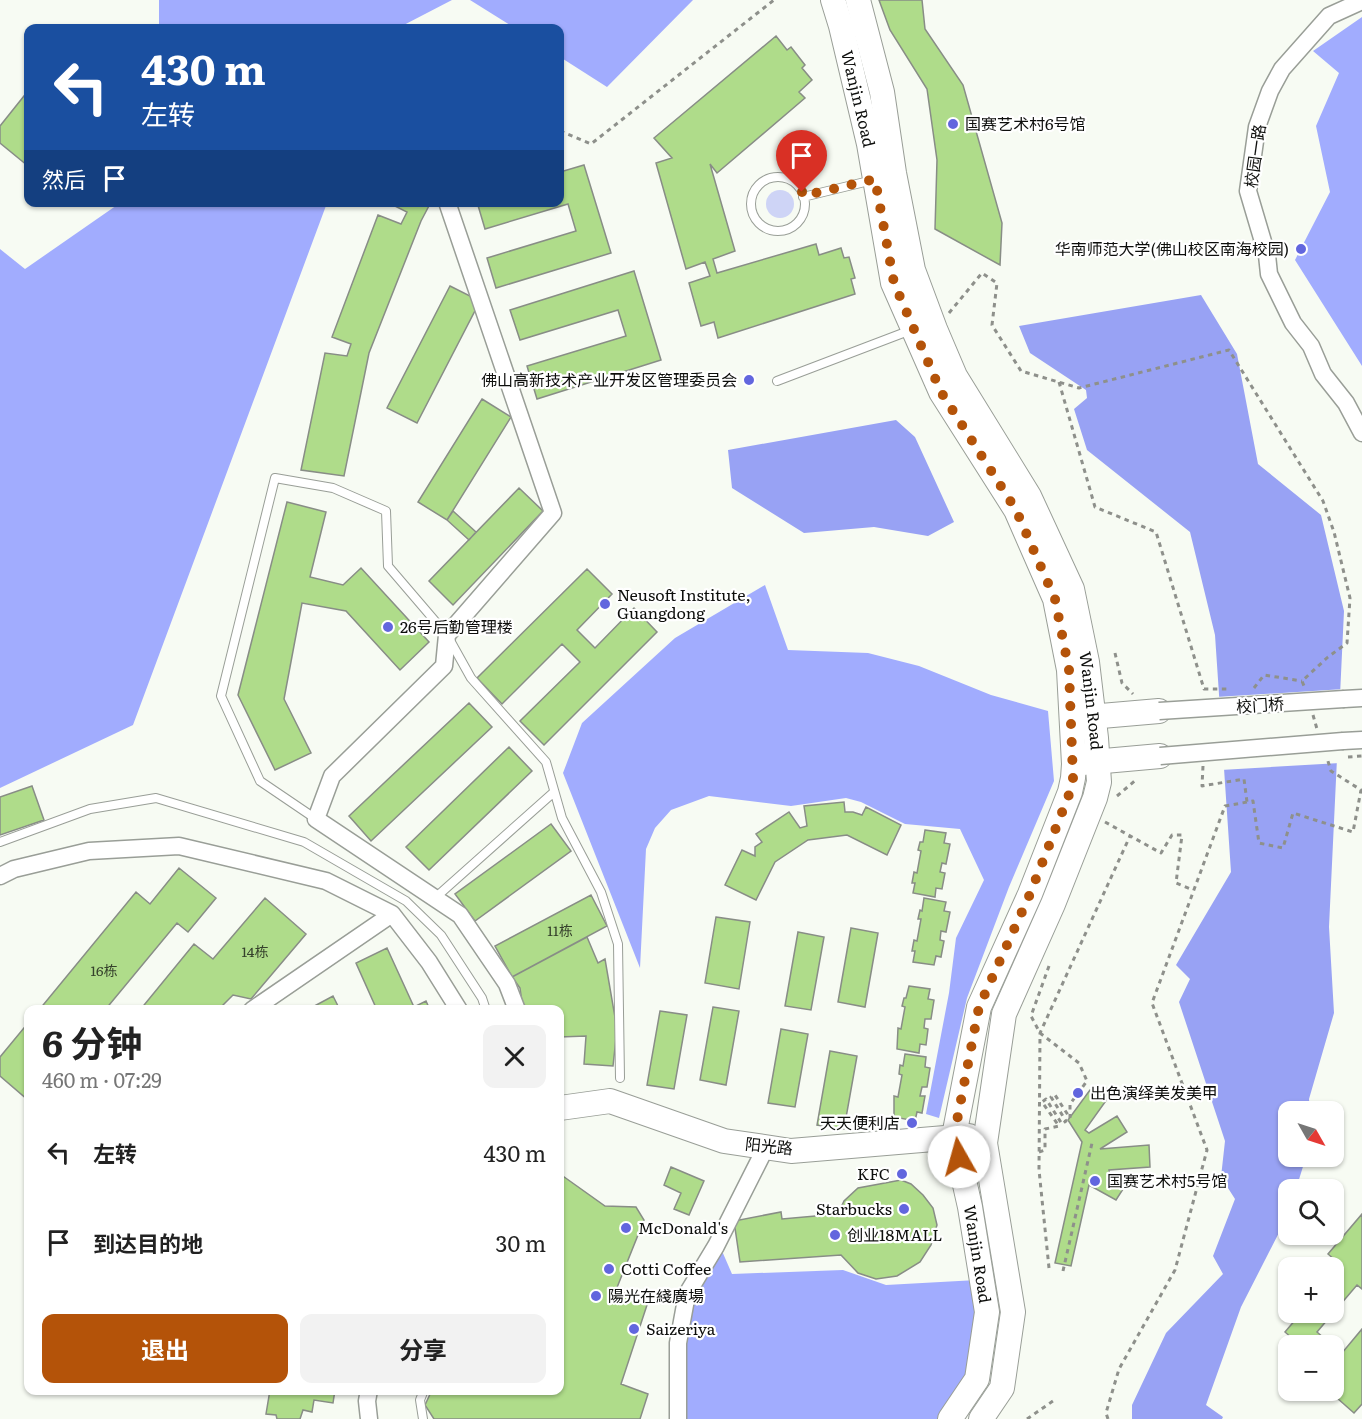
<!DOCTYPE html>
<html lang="zh">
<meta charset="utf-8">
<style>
body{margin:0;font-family:Literata,"Noto Sans SC",serif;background:#f2f2f2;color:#222;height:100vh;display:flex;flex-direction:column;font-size:22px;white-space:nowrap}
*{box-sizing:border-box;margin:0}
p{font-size:20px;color:#767676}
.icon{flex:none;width:33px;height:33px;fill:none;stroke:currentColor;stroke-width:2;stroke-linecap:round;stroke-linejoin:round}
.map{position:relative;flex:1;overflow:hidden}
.details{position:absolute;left:24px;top:1005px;width:540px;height:390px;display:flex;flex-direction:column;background:#fff;border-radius:12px;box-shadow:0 2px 4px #0004}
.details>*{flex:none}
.banner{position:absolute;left:24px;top:24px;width:540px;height:183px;border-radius:12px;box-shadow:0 2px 4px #0004;background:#1a4fa0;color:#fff;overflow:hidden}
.needle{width:39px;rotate:129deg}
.tools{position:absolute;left:1278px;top:1101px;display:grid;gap:12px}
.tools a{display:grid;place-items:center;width:66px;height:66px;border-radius:12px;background:#fff;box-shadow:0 2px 4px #0004;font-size:30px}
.pin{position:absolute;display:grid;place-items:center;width:51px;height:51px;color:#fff;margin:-62px -26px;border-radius:50% 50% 50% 0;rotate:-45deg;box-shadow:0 0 6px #0007}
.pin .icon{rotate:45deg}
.me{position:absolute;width:66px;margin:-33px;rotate:353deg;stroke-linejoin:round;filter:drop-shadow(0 0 4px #0008)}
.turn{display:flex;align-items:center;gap:21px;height:126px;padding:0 18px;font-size:27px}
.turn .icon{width:78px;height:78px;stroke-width:2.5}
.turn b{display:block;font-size:42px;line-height:51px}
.then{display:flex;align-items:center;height:57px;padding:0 18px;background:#0003;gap:12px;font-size:22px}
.round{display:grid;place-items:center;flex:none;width:63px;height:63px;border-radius:12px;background:#f2f2f2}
.head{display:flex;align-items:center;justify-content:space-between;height:102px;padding:0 18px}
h1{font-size:36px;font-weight:700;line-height:45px}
.primary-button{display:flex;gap:12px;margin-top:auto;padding:12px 18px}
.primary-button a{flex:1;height:69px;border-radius:12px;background:#b45309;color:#fff;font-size:24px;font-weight:700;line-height:69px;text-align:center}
.primary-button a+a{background:#f2f2f2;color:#222}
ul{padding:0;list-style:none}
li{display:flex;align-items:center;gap:18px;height:90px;padding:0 18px}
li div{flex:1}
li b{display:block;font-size:22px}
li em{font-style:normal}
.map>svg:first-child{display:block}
.green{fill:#ced4f6}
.forest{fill:#a1acfe}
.water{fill:#98a2f4}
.pier{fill:#f7fbf3}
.building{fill:#afdc8a;stroke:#888d86;stroke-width:1.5}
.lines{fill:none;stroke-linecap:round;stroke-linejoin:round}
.lane-casing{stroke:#999e97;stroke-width:10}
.street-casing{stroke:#999e97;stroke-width:19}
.secondary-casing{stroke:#999e97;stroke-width:26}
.path{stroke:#8e908b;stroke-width:3;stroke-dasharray:4.5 4.5;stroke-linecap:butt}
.lane{stroke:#fff;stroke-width:8}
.street{stroke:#fff;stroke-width:16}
.secondary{stroke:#fff;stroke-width:24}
.street-bridge-casing{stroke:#999e97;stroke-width:19;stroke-linecap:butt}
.path-bridge{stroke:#8e908b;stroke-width:3;stroke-dasharray:4.5 4.5;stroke-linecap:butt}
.street-bridge{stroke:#fff;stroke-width:16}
.route{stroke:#b45309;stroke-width:10;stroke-dasharray:0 18}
.poi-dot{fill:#6266de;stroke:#fff;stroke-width:2}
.labels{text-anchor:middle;stroke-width:4.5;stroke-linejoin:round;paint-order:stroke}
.number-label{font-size:14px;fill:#36422c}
.street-label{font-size:16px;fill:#0d0e0c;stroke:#fff}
.poi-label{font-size:16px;fill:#0d0e0c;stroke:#fff;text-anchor:start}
</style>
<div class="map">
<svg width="1362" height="1419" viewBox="0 0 1362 1419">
<rect width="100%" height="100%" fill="#f7fbf3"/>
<!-- green -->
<path class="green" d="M766 204a14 14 0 1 1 28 0a14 14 0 1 1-28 0Z"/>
<!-- forest -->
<path class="forest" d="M159 0H452L398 28H159Z
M470 0H693L607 87 560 57V28H515Z
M1362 17V366L1295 260 1330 192 1316 126 1339 73 1313 51Z
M120 203H327L133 725 0 788V249L25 269Z
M765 585 788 650 868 653 919 666 991 695 1048 711 1054 781 1009 887 967 998 939 1118 926 1114 949 993 956 938 984 880 960 829 905 824 861 802 846 798 791 806 709 796 671 810 655 828 646 849 640 968 563 773 582 723 675 638Z
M722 1251 732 1274 843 1270 886 1285 977 1280 973 1378 942 1419H687L682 1410 686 1341 695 1299Z"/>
<!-- water -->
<path class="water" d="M1201 295 1237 354 1258 464 1321 515 1344 611 1329 927 1334 1013 1309 1099 1310 1111 1288 1112V1156L1306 1157 1296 1189 1288 1190V1215L1241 1307 1206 1405 1223 1417 1222 1419H1132V1405L1166 1333 1223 1274 1213 1256 1235 1199 1221 1177 1225 1141 1179 1002 1190 979 1176 965 1231 872 1215 635 1190 532 1087 450 1074 409 1087 398 1086 390 1030 353 1019 326Z
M896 420 915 437 954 522 928 536 874 527 804 533 732 488 728 450Z"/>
<!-- pier -->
<path class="pier" d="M1344 689 1340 763 1221 770 1216 697Z"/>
<!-- building -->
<path class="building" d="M879 0H922L925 29 963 85 1002 223 1000 265 935 229 937 160 927 89 890 30Z
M776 36 787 50 791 47 805 65 802 68 812 80 799 92 805 98 717 173 710 164 735 251 713 259 717 273 816 244 819 255 841 248 844 258 849 257 855 278 851 279 855 294 718 338 714 322 701 326 689 283 710 276 705 262 686 269 656 163 672 158 654 138Z
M28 91V166L0 143V126Z
M584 165 611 253 496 288 487 258 576 231 568 204 485 229 477 202H560V172Z
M431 202 421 221 369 353 344 476 301 470 325 353 347 356 351 344 332 337 378 215 401 224 407 212 387 202Z
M634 271 661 360 537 399 527 366 626 336 618 310 520 340 510 310Z
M450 286 480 301 417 423 387 408Z
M482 399 511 417 447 520 418 502Z
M519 488 543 511 453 605 429 581Z
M287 502 326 512 310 577 343 585 361 568 429 642 400 670 346 611 302 603 284 699 311 753 275 770 238 695Z
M453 511 476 532 469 540 447 520Z
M587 569 612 594 577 630 595 648 634 608 657 632 544 745 520 721 580 662 562 644 502 704 477 678Z
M469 703 492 727 371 841 349 816Z
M509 747 532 771 429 870 406 847Z
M32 786 44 820 0 835V797Z
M844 802 845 812H853L862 815 866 807 901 825 887 855 847 835 808 840 775 862 756 900 725 885 742 850 755 856V847L762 842 756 834 789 812 800 828 807 826 804 806Z
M551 824 571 851 475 921 455 894Z
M925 830 946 833 944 843 950 844 946 864 942 863 940 872 945 873 942 889 936 888 935 897 913 893 915 883H912L914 872 917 873 921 851 918 850 920 842H923Z
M179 868 216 898 188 932 177 923 105 1010H39L136 892 150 904Z
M591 895 607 926 512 977 495 946Z
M265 898 306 934 251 999 233 995 218 1010H140L194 944 213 959Z
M924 898 946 902 944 911 950 912 946 932 941 931 940 940 944 941 941 957 936 956 934 965 913 962 915 951H912L914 940 917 941 921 919H918L920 910 922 911Z
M716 917 750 922 739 989 705 983Z
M851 928 878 933 865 1007 838 1002Z
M798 932 824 937 811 1010 785 1006Z
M587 937 598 963 605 959 617 1029 613 1066 584 1064 586 1036 560 1037V1010H523L520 988 512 977Z
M387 948 414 1007 426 1001 430 1010H377L356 963Z
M909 986 930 989 928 999 934 1000 931 1019H925L924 1028 928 1029 926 1045 920 1044 919 1053 897 1049 898 1028 901 1029 905 1007 902 1006 904 998H906Z
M333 996 340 1010H307Z
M713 1007 739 1011 726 1085 700 1080Z
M660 1011 687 1015 674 1089 647 1085Z
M28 1023V1100L0 1076V1057Z
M781 1029 808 1034 795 1107 768 1103Z
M830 1051 857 1056 844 1129 817 1125Z
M905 1054 926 1057 925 1067 930 1068 927 1087H922L920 1096H925L922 1113 917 1112 915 1121 894 1117V1096L898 1097 902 1075 899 1074 900 1065 903 1066Z
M1115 1088 1085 1130 1089 1133 1117 1116 1127 1132 1100 1149 1149 1145 1150 1167 1109 1170 1110 1177 1125 1186 1116 1200 1089 1185 1071 1266 1055 1263 1082 1142 1068 1120 1090 1090Z
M671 1167 704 1181 689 1215 674 1209 681 1193 664 1185Z
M560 1174 605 1206 636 1207 644 1220 616 1290 648 1302 621 1384 648 1394 640 1419H434L425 1405 432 1390H560Z
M901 1180 911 1184 923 1195 933 1208 937 1225 931 1245 920 1262 897 1276 876 1279 858 1273 841 1255 740 1262 734 1221 781 1212 782 1219 838 1214 844 1201 858 1188Z
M1362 1214V1289L1357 1285 1317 1332 1333 1346H1301L1285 1332 1302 1312H1334V1276L1342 1266 1328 1254Z
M1362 1329V1404L1354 1413 1328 1390H1334V1346L1342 1353Z
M270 1390H335L333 1403 314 1400 312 1412 303 1410 300 1419H277L276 1415 266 1414Z
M1301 1390H1320L1312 1400Z"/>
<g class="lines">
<!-- lane casing -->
<g class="lane-casing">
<path id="lane" d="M751 204a27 27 0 1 1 54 0a27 27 0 1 1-54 0Z
M803 197 873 180
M777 381 911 330
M316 819 260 781 221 696 275 478 333 488 386 511 388 566 447 635 471 678 546 762 562 818 601 892 618 944 620 1078
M0 842 90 809 156 798 304 842 406 901 441 935 482 998 486 1010
M435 898 554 792
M423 1419 420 1400 424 1390"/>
</g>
<!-- street casing -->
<g class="street-casing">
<path id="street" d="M1362 1 1329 16 1282 69 1270 91 1257 127 1248 191 1267 255 1269 274 1293 323 1311 346 1323 374 1346 403 1362 433
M447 202 553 513 447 635 444 666 332 776 316 819 460 915 507 984 517 1010
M1344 699 1362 698
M1343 741 1362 740
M0 876 14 869 89 851 179 846 326 881 392 914 429 962 459 1010
M252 1010 392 914
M369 1390 367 1401 369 1419
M678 1419V1343L687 1294 716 1246 766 1147"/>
</g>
<!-- secondary casing -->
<g class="secondary-casing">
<g id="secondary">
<path id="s1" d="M833 0 841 26 869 144 893 283 941 392 1016 510 1055 599 1069 670 1074 764 1073 778 1070 792 1030 894 979 1007 954 1136 970 1207 987 1312 977 1379 950 1419"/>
<path id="s2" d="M858 0 882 92 894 173 913 270 935 329 955 376 1029 496 1072 589 1087 662 1096 738 1099 782 1095 798 1053 904 1004 1014 985 1143 1013 1312 1002 1388 981 1419"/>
<path d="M1078 718 1159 711"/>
<path d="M1082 763 1160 756"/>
<path d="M560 1108 610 1101 724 1141 791 1151 969 1136"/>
</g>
</g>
<!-- path -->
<path class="path" d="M560 131 591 144 774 0
M949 313 982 273 997 283 992 325 1021 371 1079 388 1229 350 1323 501 1334 532 1350 598 1347 643 1328 657 1302 681 1304 686
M1059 382 1095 507 1156 532 1204 689H1227
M1115 653 1122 683 1133 694
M1254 688 1264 675 1302 681
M1313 715 1317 729
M1203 766 1202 786 1244 779 1247 802
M1117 796 1137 779
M1105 822 1161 853 1172 835H1182L1176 883 1193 890
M1049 966 1031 1016 1040 1033 1079 1063 1087 1081 1070 1104V1118
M1039 1152 1045 1150V1129L1059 1126 1042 1102 1046 1099 1062 1124 1066 1121 1051 1097 1055 1095 1070 1118
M1049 1268 1039 1170 1040 1033 1130 836
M1063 1271 1092 1143
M1027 1419 1053 1401
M1108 1419 1106 1413 1119 1369 1175 1270 1207 1150 1152 1003 1225 806 1253 801 1259 843 1283 848 1293 813 1353 832 1361 790 1331 771 1327 758"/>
<!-- lane -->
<use href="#lane" class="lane"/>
<!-- street -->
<use href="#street" class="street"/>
<!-- secondary -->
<use href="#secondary" class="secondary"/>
<!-- street-bridge casing -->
<g class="street-bridge-casing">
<path id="street-bridge" d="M1159 711 1344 699
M1160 756 1343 741"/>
</g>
<!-- path-bridge -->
<path class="path-bridge" d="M1348 757 1362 756"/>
<!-- street-bridge -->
<use href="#street-bridge" class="street-bridge"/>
</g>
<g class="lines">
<!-- route -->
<path class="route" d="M802 192 803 196 875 179 894 283 941 392 1016 510 1055 599 1069 670 1073 778 1070 792 1030 894 979 1007 954 1136 959 1157"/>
</g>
<!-- markers -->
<g class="poi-dot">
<circle cx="953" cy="124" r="6"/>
<circle cx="1301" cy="249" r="6"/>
<circle cx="749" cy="380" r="6"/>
<circle cx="605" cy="604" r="6"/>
<circle cx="388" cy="627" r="6"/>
<circle cx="1078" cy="1093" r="6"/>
<circle cx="912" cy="1123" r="6"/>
<circle cx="902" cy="1174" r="6"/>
<circle cx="1095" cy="1181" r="6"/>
<circle cx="904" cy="1209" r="6"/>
<circle cx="626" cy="1228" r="6"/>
<circle cx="835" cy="1235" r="6"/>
<circle cx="609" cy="1269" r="6"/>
<circle cx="596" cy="1296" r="6"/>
<circle cx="634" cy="1329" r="6"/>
</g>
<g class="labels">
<!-- number labels -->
<g class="number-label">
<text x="560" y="936">11栋</text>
<text x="255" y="957">14栋</text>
<text x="104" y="976">16栋</text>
</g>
<!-- street labels -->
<g class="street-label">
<text dy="6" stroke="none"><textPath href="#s1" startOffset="102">Wanjin Road</textPath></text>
<text transform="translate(1255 156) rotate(-82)" y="6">校园一路</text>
<text dy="6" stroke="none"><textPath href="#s2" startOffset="747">Wanjin Road</textPath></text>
<text transform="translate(1260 705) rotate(-4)" y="6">校门桥</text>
<text transform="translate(769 1146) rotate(6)" y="6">阳光路</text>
<text dy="6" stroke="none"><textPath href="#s1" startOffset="1326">Wanjin Road</textPath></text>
</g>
<!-- poi labels -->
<g class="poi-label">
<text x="965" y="130">国赛艺术村6号馆</text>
<text x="1289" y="255" text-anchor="end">华南师范大学(佛山校区南海校园)</text>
<text x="737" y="386" text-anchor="end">佛山高新技术产业开发区管理委员会</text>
<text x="617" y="601">Neusoft Institute,<tspan x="617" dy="18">Guangdong</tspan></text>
<text x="400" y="633">26号后勤管理楼</text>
<text x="1090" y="1099">出色演绎美发美甲</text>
<text x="900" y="1129" text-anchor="end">天天便利店</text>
<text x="890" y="1180" text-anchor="end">KFC</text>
<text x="1107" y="1187">国赛艺术村5号馆</text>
<text x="892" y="1215" text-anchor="end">Starbucks</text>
<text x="638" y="1234">McDonald's</text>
<text x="847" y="1241">创业18MALL</text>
<text x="621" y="1275">Cotti Coffee</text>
<text x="608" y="1302">陽光在綫廣場</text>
<text x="646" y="1335">Saizeriya</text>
</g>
</g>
</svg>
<div class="tools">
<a><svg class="needle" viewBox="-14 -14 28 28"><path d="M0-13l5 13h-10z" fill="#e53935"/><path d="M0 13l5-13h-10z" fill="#767676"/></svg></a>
<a><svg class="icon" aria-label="search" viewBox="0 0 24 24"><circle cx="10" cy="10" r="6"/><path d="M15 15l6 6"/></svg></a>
<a>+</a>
<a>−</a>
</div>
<div class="pin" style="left:802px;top:192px;background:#d93025"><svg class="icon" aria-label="arrive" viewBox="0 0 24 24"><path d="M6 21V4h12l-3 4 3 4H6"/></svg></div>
<svg class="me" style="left:959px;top:1157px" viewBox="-20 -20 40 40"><circle r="19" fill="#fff"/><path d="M0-13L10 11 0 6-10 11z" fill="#b45309"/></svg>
<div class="banner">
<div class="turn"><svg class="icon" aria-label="left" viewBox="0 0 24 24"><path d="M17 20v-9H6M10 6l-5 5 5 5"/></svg><div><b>430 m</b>左转</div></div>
<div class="then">然后<svg class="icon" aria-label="arrive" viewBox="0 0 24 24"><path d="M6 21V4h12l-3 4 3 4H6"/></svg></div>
</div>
<section class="details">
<div class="head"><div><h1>6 分钟</h1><p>460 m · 07:29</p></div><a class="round"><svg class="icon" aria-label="close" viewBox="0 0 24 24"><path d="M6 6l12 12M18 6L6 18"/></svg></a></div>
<ul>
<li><svg class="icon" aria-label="left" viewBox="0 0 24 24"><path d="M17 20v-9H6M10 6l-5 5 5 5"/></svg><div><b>左转</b></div><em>430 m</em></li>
<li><svg class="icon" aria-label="arrive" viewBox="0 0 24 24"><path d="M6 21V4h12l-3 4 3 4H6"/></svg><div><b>到达目的地</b></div><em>30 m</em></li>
</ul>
<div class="primary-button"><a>退出</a><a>分享</a></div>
</section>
</div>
